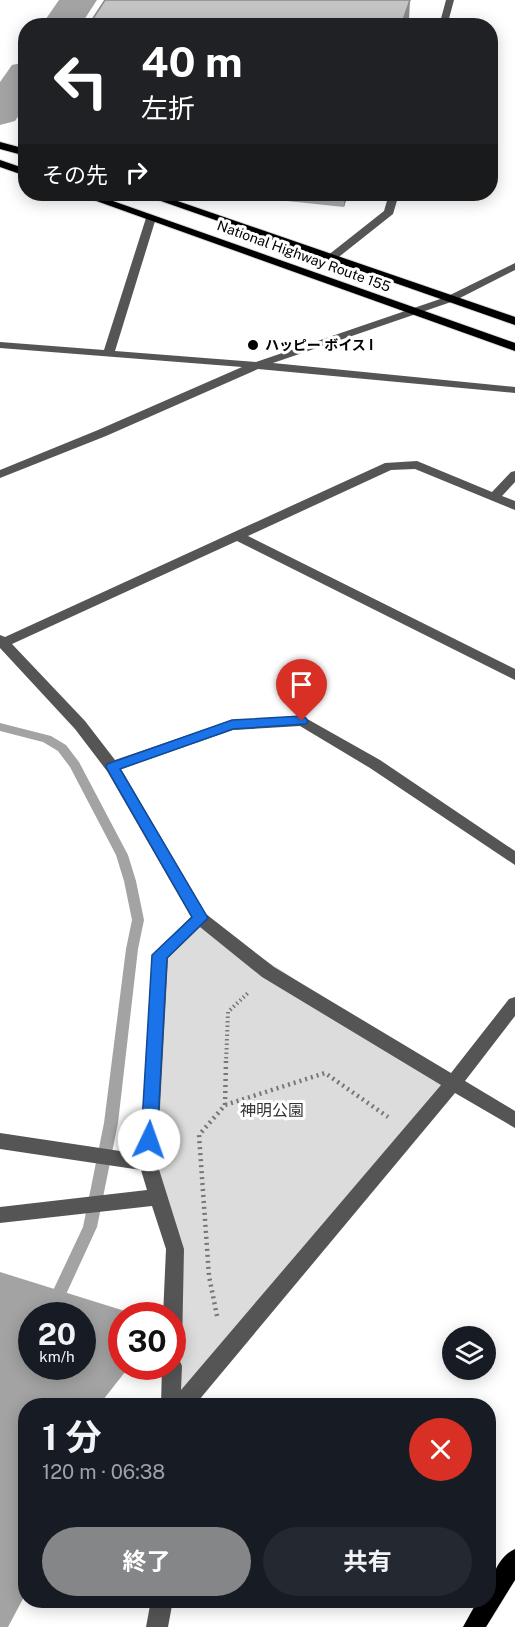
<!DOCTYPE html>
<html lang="ja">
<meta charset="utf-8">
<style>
body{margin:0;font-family:"Public Sans","Noto Sans JP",sans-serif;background:#242831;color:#f1f3f6;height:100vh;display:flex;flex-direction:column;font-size:22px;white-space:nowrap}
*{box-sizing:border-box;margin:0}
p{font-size:20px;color:#9ea1a6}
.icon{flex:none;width:33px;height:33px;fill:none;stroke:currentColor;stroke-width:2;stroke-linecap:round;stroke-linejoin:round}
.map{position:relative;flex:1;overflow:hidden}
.drawer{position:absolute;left:18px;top:1398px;width:478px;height:210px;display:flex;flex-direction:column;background:#171b24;border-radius:24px;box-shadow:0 3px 15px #0003}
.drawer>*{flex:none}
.guide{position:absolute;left:18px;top:18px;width:480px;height:183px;border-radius:24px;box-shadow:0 3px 15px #0003;background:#202124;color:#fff;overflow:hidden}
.controls{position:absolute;left:442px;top:1326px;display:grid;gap:12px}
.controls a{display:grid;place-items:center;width:54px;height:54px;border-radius:50%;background:#171b24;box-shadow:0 3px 15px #0003;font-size:30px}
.speed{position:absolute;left:18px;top:1302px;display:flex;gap:12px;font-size:30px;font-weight:700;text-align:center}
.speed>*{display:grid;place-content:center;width:78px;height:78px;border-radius:50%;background:#171b24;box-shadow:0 3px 15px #0003;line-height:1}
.speed small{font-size:15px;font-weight:400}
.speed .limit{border:9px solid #d22;background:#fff;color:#111}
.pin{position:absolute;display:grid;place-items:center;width:51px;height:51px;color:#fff;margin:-62px -26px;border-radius:50% 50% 50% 0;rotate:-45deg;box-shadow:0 0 6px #0007}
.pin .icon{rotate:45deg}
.me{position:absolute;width:66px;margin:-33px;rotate:3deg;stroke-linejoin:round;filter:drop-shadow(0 0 4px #0008)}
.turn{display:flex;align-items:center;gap:21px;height:126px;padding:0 24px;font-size:27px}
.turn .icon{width:78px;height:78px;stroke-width:2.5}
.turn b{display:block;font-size:42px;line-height:51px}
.then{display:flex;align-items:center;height:57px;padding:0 24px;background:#0003;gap:12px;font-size:22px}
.round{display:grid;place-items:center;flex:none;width:63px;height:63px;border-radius:32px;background:#242831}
.summary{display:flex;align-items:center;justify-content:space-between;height:102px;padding:0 24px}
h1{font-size:36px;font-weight:700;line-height:45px}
.primary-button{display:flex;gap:12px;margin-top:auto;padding:12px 24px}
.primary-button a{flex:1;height:69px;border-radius:36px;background:#858687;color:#fff;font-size:24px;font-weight:700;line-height:69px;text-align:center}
.primary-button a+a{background:#242831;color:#f1f3f6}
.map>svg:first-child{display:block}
.green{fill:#dcdcdc}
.water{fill:#a3a3a3;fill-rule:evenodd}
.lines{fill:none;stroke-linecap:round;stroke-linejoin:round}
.stream{fill:#a3a3a3;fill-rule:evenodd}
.river{fill:#a3a3a3;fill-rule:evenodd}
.major-casing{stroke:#dbdbdb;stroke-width:1}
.highway-casing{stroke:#dbdbdb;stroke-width:2}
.path-far1{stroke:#777;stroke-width:4;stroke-dasharray:1.5 3;stroke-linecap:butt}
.path{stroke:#777;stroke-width:4.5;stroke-dasharray:2 4;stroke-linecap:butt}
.minor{fill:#555;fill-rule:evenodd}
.major{fill:#000;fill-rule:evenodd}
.highway{fill:#000;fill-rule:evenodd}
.wall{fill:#a9a9a9}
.shaded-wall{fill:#898989}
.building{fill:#c4c4c4;stroke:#898989;stroke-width:1.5}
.route{fill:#1a73e8;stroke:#114b97;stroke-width:1.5}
.poi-dot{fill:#000;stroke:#fff;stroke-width:2}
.labels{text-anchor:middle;stroke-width:6;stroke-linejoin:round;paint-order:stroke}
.far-street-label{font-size:14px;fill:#000;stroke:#fff}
.far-poi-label{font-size:14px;font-weight:bold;fill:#000;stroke:#fff;text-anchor:start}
.park-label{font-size:16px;fill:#333;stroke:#fff}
</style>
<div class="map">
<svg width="515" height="1627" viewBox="0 0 515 1627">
<rect width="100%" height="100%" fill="#fff"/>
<!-- green -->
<path class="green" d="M200 918 454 1082 181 1405 172 1366 175 1249 148 1163 160 955Z"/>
<!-- water -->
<path class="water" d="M0 1272 128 1312V1315L122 1316V1366L129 1367 99 1405 26 1406 25 1595 8 1627H0ZM32 1316H82V1366H32Z"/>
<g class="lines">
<!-- stream -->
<path class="stream" d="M0 723 51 736 66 745 79 762 128 855 136 881 144 920 138 949 118 1123 97 1227 56 1316H41L83 1227 104 1123 126 949 132 920 124 881 116 855 70 767 58 751 43 742 0 731Z"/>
<!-- river -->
<path class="river" d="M59 0H97L80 26H41Z
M26 62V105L15 121 0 125V82L12 65Z"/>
<!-- major casing -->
<g class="major-casing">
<path id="major" d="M515 1549V1580L486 1627H463L478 1600H489C489 1582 497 1557 515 1549Z"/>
</g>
<!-- highway casing -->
<g class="highway-casing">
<path id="highway" d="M0 142 26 149V156L0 149Z
M0 160 26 169V176L0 167Z
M77 194H93L515 343V351Z
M141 194H157L515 317V325Z"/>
</g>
<!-- path-far1 -->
<path class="path-far1" d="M226 1063 228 1012 249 992"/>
<!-- path -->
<path class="path" d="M225 1105 226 1061
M217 1316 209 1276 199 1135 225 1105 325 1073 388 1117"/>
<!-- minor -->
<path class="minor" d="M446 0H454L447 26H439Z
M389 194H399L393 214 335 260H327V256L384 211Z
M151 215 156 218 115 351 256 362 446 297 515 263V270L454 301 273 363 515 387V393L258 369 106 436 0 478V470L98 430 242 367 0 348V342L104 350 146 218Z
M417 461 492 492 511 472 515 471V482L502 496 515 501V510L415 469 391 470 248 536 515 669V680L237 541 12 644 85 721 115 760 232 720 302 716 380 760 515 851V865L370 768 300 726 233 730 121 769 206 914 274 967 451 1073 509 999 515 997V1016L465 1081 515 1111V1128L455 1093 194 1406H161L162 1366H172V1357L179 1359 182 1366 181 1390 441 1085 262 977 200 927 168 958 157 1163 184 1249 182 1347 179 1354 172 1356V1316H163L166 1249 152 1206 0 1223V1207L147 1190 141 1170 0 1149V1133L140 1154 152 955 191 917 107 771 75 729 0 648V635L5 637 385 463Z
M151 1600H173L168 1627H146Z"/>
<!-- major -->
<use href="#major" class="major"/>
<!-- highway -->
<use href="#highway" class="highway"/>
</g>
<!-- wall -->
<path class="wall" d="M231 194H348L344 207 231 195Z"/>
<!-- shaded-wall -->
<path class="shaded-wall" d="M410 0 409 20 407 26H401Z
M344 194H348L344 207Z"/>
<!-- building -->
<path class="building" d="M105 0H410L401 26H88Z"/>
<!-- route -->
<path class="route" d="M302 716 306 718 308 721 306 724 233 729 120 769 208 918 167 958 157 1140 155 1145 149 1147 143 1145 141 1140 152 955 192 917 106 767 107 764 232 720Z"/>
<!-- markers -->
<circle class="poi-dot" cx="253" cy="345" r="6"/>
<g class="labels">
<!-- far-street labels -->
<g class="far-street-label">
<text transform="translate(304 256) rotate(20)" y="5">National Highway Route 155</text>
</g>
<!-- far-poi labels -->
<g class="far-poi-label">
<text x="265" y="350">ハッピー ボイス I</text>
</g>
<!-- park labels -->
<g class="park-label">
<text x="272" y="1116">神明公園</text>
</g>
</g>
</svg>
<div class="controls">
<a><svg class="icon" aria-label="layers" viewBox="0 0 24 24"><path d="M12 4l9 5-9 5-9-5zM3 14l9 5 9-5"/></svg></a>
</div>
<div class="speed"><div>20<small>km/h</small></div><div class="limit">30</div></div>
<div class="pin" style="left:302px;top:721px;background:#d93025"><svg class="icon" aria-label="arrive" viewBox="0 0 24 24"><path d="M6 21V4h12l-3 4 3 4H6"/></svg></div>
<svg class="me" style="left:149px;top:1140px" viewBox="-20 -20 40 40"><circle r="19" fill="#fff"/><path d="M0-13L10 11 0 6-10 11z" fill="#1a73e8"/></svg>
<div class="guide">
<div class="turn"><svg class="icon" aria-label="left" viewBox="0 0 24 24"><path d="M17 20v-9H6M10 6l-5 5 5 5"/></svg><div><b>40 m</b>左折</div></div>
<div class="then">その先<svg class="icon" aria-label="right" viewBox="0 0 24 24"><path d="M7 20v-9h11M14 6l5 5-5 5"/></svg></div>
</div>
<section class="drawer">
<div class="summary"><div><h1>1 分</h1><p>120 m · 06:38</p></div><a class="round" style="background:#d93025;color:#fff"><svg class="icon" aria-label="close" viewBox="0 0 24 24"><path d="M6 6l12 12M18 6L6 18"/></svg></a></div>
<div class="primary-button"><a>終了</a><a>共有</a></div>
</section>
</div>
